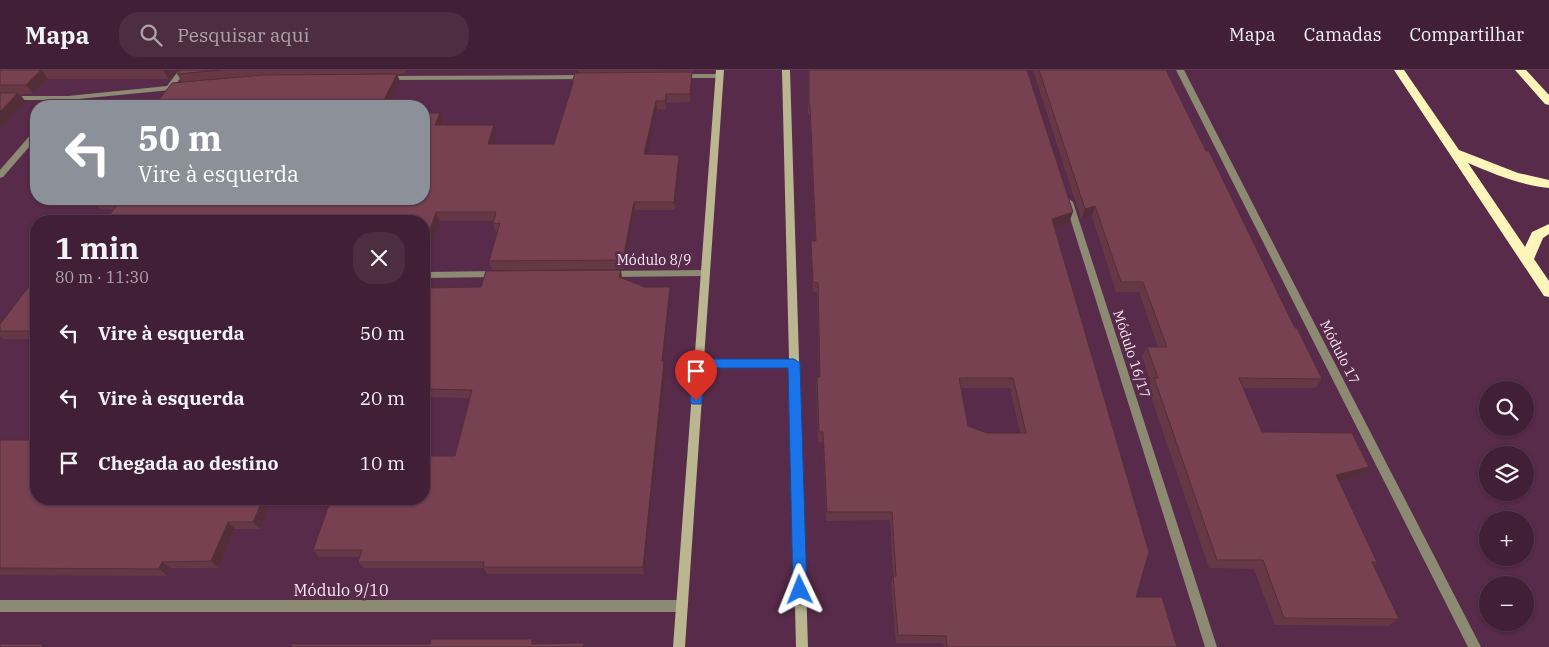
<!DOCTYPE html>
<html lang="pt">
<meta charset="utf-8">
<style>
body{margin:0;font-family:"IBM Plex Serif",serif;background:#4c2d42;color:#f1f3f6;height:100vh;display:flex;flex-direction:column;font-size:19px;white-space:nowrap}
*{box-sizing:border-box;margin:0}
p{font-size:16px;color:#aea3ad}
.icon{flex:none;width:28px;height:28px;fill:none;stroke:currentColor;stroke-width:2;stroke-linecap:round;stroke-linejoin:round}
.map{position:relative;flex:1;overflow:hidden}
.drawer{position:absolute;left:30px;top:145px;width:400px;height:290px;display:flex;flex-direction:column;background:#412037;border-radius:20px;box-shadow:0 1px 4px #0004,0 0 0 1px #5a3e52}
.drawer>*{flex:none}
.banner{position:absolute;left:30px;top:30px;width:400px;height:105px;border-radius:20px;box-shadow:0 1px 4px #0004,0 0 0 1px #5a3e52;background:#8c9099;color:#fff;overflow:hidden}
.controls{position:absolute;left:1479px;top:311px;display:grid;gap:10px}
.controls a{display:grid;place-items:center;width:55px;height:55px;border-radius:50%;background:#412037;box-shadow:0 1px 4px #0004,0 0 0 1px #5a3e52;font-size:25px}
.pin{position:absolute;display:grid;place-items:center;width:42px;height:42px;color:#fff;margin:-51px -21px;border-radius:50% 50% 50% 0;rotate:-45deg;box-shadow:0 0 5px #0007}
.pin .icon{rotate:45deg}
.me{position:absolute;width:55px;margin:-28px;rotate:358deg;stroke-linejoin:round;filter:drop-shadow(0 0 4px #0008)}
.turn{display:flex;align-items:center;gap:18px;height:105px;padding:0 25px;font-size:22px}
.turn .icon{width:65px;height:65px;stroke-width:2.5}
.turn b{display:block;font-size:35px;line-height:42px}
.round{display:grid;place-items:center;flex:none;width:52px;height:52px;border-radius:20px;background:#4c2d42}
.summary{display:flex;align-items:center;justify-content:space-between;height:85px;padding:0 25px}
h1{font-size:30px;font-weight:700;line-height:38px}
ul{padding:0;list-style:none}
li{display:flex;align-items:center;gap:15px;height:65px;padding:0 25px}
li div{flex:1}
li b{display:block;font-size:19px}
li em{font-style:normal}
header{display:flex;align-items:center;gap:30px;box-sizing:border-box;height:70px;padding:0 25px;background:#412037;border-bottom:1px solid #5a3e52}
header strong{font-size:24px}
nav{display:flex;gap:28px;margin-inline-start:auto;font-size:18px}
.search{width:350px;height:45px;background:#4c2d42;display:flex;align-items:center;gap:12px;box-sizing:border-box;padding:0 18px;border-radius:20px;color:#aea3ad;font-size:19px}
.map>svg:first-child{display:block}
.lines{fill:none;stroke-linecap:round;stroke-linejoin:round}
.street{fill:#8d8a73;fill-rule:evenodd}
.secondary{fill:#bab690;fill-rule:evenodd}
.highway{fill:#fdf5b9;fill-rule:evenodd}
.wall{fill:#663846;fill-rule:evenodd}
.shaded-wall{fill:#532e39}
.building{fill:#774151;stroke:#532e39;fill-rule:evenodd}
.route{fill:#1a73e8;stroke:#114b97}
.labels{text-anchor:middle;stroke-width:5;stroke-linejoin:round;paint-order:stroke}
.street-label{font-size:14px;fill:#fceaf5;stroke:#572b49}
.near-street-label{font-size:16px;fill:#fceaf5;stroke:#572b49}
</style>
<header>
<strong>Mapa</strong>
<div class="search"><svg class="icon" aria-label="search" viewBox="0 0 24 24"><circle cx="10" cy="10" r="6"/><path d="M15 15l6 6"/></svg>Pesquisar aqui</div>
<nav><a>Mapa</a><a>Camadas</a><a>Compartilhar</a></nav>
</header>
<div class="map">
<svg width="1549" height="577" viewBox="0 0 1549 577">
<rect width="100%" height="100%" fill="#572b49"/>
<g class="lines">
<!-- street -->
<path class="street" d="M179 0H187L175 15H184V19H181L68 30H0V26H68L167 16Z
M1176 0H1184L1481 577H1468Z
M677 4H719L723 6 719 8H680L676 6Z
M586 5 590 7 589 9 385 10 381 8 385 6Z
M33 62H36V69L3 107 0 108V100Z
M1069 129 1073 132 1217 577H1205L1065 132Z
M705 200 710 203 705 206 609 207 604 204 609 201Z
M497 201 502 204 497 207 424 208V202Z
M0 530H682L686 532 688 536 686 540 682 542H0Z"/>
<!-- secondary -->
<path class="secondary" d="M716 0H724L704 289H789L782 0H790L808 577H796L789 297H704L685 577H673Z"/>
<!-- highway -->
<path class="highway" d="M1394 0H1404L1459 80 1518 103 1549 110V118C1520 115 1494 104 1468 93L1525 177 1532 162 1549 154V164L1543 168 1534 189 1549 211V227L1544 226Z
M1515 0H1526L1549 25V35L1545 34Z"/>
</g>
<!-- wall -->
<path class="wall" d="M0 0H406L404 4H397L400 12H182L177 4 178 3 177 0 169 9H48L33 24H20L26 32 0 59Z
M578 0H693V2H692V10L690 32 667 33 666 40 657 39 647 84 679 85 680 93 675 140H635L624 199 492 200 489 191 497 162H496L493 154 494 151H424L100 139 93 131 424 43 443 51 442 55 497 63 493 74H554L573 16 572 13 579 3Z
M808 0H1027L1069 153 1054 157 1136 527 1177 577H944L943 573H896L891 514 893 506 890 450 826 451 823 372H818L816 317 817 307H819L817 223 813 222 811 181V171H815L810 45H808ZM961 318H1010L1020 363H987L968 356Z
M1033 0H1166L1295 258 1322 309 1315 318H1243L1262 362 1369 397 1360 406 1338 411 1377 492 1374 495 1399 549 1388 556 1275 555 1254 499 1209 498 1148 318 1151 313 1142 286 1147 277H1158L1139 222H1116L1092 146 1081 149Z
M622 209 645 217H670L671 226 664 291 666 299 644 504H487L484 498H364L358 492 360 487H319L313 480 455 386 470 328 424 327V218L481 217Z
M36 214V269H4L0 266V254Z
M0 370H32L36 429H273L260 459H235L218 498H170L168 506 0 505Z"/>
<!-- shaded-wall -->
<path class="shaded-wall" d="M42 0 48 9 33 24 26 15Z
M163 0H177L169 9Z
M692 2V10L690 32V24Z
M397 4 400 12 389 36H381Z
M18 23 26 32 0 59V42Z
M666 24 667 33 666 40 665 31Z
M656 31 657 39 646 93 644 84Z
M440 43 443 51 438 63 435 55Z
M494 55 497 63 490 82 488 74Z
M679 85 680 93 675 140 674 132Z
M634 132 635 140 624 199 623 190Z
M1095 136 1092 146 1081 149 1085 139Z
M436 142 440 151 424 195V177Z
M1073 142 1069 153 1048 159 1052 149Z
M621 200 622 208 619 207Z
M670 217 671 226 663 299 662 291Z
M664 291 666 299 644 504 643 497Z
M1369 397 1360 406 1327 414 1336 405Z
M263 429H273L260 459 253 452Z
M228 452 235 459 218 498 211 491Z
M162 492 170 498 168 506 159 499Z
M43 574 49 577H42Z"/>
<!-- building -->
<path class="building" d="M0 0H41L26 15H0Z
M177 0H221L177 4 180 0Z
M809 0H1027L1073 142 1052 149 1149 482 1136 527H1162L1177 577H947L946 566 898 565 893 506H896L892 442H827L823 362H819L817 307H820L818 213 813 212 811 171H816L810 35H809ZM959 308H1013L1026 363H987L968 356Z
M1039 0H1166L1206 81H1209L1295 258H1297L1322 309 1239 308 1262 362 1352 363 1369 397 1336 405 1377 492H1372L1399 549 1284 548 1263 490H1217L1154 308H1158L1147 277H1167L1143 212H1121L1095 136 1085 139Z
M692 2 690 24H666L665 31H656L644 84 679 85 674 132H634L623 190 489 191 500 153 493 154 496 142H436L424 177V151H105L120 131H93L94 129H424V43H440L435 55H494L488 74H554L573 13H572L575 3Z
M397 4 381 36H154L172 13 263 5Z
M0 23H18L0 42Z
M621 200 619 207 645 217H670L662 291H664L643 497H483L484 492H358L362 480H313L331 429H424V386H455L472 320 424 319V218L481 217 486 201Z
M31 214H36V261H0V254Z
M36 364V429H263L253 452H228L211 491 162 492 159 499 0 498V370H32Z
M431 569H532V574L584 573 583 577H291L292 574H430Z
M0 574H43L42 577H0Z"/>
<!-- route -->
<path class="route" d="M699 289H794L800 293 807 520 805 525 800 527 795 525 793 520 788 298H704L702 331 701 334H692L690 331 693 294Z"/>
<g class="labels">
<!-- street labels -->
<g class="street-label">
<text x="654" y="195">Módulo 8/9</text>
<text transform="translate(1340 282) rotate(63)" y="5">Módulo 17</text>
<text transform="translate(1132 284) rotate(72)" y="5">Módulo 16/17</text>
</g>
<!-- near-street labels -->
<g class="near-street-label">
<text x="341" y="526">Módulo 9/10</text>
</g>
</g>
</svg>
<div class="controls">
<a><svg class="icon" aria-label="search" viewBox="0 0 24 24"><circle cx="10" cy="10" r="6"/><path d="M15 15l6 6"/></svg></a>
<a><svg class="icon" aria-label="layers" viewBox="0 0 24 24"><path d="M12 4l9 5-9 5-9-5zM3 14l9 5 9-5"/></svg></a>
<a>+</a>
<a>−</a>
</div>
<div class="pin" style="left:696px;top:331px;background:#d93025"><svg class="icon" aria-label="arrive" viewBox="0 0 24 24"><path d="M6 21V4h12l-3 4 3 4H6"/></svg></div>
<svg class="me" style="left:800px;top:520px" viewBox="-20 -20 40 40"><path d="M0-17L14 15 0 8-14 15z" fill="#1a73e8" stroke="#fff" stroke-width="4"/></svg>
<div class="banner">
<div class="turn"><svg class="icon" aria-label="left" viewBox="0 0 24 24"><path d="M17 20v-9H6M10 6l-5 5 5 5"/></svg><div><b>50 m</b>Vire à esquerda</div></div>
</div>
<section class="drawer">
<div class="summary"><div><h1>1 min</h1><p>80 m · 11:30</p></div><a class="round"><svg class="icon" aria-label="close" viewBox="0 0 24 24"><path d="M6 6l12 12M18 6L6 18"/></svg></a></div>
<ul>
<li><svg class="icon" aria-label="left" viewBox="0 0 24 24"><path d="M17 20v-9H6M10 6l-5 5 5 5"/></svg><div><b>Vire à esquerda</b></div><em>50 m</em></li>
<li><svg class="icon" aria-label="left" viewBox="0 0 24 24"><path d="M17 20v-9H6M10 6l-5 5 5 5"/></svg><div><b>Vire à esquerda</b></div><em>20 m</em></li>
<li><svg class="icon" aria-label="arrive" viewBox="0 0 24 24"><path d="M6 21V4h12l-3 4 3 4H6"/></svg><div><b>Chegada ao destino</b></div><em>10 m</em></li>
</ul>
</section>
</div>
